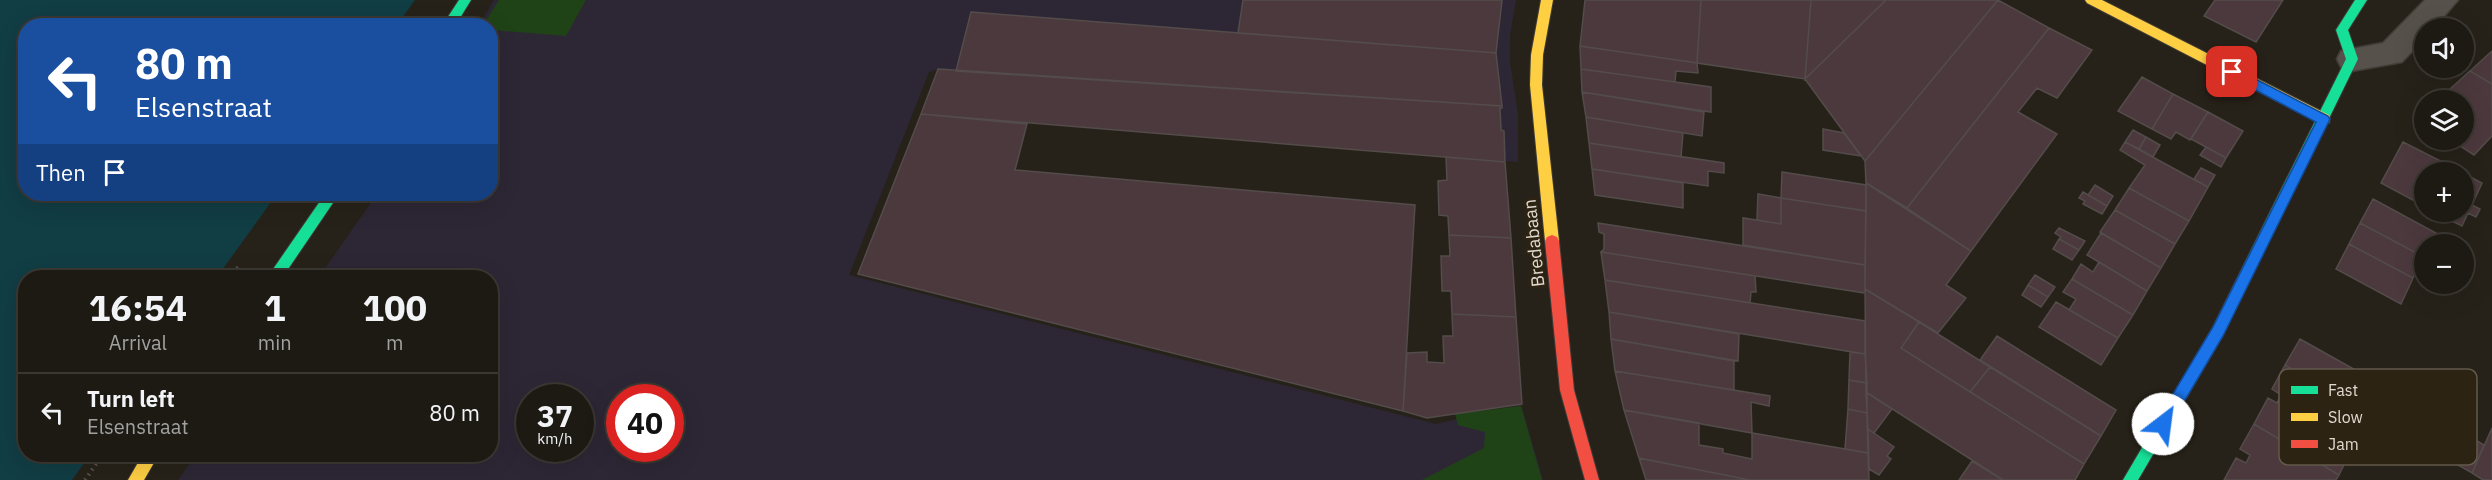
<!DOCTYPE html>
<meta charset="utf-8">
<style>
body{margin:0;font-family:"IBM Plex Sans",sans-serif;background:#2a2721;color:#f1f3f6;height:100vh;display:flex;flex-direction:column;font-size:22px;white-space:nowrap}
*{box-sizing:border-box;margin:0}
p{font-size:20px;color:#a0a1a0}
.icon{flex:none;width:33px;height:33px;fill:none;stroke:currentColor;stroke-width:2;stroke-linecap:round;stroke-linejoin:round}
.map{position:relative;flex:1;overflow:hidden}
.sheet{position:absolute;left:18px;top:270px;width:480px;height:192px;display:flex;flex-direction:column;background:#1d1a13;border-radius:24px;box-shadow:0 6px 24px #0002,0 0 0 2px #3b3833}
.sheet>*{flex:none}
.top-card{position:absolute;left:18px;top:18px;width:480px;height:183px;border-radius:24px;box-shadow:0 6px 24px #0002,0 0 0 2px #3b3833;background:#1a4fa0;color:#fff;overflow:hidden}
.tools{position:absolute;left:2414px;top:18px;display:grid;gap:12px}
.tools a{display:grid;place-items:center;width:60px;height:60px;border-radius:50%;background:#1d1a13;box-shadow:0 6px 24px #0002,0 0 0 2px #3b3833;font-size:30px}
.speed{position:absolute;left:516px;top:384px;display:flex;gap:12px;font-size:30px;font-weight:700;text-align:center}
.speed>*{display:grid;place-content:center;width:78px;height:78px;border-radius:50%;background:#1d1a13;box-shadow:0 6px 24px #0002,0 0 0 2px #3b3833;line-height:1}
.speed small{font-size:15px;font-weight:400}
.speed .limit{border:9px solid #d22;background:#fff;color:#111}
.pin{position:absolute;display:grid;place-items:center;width:51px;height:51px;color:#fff;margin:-26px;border-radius:12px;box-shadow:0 3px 9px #0006}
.me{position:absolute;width:66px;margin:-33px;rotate:30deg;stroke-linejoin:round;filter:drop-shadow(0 0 4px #0008)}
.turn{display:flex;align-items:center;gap:21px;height:126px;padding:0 18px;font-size:27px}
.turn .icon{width:78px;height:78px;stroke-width:2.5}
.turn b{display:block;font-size:42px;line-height:51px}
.then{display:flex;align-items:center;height:57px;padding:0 18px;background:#0003;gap:12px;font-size:22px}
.eta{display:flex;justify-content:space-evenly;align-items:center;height:102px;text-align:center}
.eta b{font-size:36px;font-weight:700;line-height:42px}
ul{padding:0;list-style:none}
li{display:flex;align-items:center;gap:18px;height:78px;padding:0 18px;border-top:2px solid #3b3833}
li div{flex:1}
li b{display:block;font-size:22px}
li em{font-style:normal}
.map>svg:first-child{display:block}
.industrial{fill:#2d2735;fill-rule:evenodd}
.green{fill:#1f4316}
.water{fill:#113d44}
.building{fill:#4c393e;stroke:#534c4a;stroke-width:1.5}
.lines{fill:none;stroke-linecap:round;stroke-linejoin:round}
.street-casing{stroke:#413c36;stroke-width:3}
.fast-casing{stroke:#413c36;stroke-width:2}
.slow-casing{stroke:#413c36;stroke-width:2}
.jam-casing{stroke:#413c36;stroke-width:2}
.path{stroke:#5c5851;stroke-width:4;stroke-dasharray:1.5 4.5;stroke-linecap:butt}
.street{fill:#56524b;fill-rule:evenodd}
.fast{fill:#16e098;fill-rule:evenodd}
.slow{fill:#ffcf43;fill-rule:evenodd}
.jam{fill:#f24e42;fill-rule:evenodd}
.route{fill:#1a73e8;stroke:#114b97;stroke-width:1.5}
.labels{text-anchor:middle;stroke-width:6;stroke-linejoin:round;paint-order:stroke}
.street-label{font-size:18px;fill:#e0d9cf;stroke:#2d2313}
.key{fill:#2d2313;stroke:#635a4b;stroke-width:1.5}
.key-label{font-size:16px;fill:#e0d9cf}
</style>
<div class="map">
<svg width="2492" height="480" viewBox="0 0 2492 480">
<rect width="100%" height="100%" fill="#272219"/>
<!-- industrial -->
<path class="industrial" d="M494 0H1516L1510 35V63L1518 114V162L921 114 938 69 929 72 849 275 1436 424 1521 405 1543 480H178L196 455 490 454V278L319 277 377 194H490V26L479 25ZM530 398H580V448H530ZM620 398H670V448H620Z"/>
<!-- green -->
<path class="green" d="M499 0H586L566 36 491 30 490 26 483 25Z
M1521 406 1542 480H1422L1484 448 1485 432 1458 425 1455 414Z"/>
<!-- water -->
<path class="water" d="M0 0H415L397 25 26 26V194H277L217 277 26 278V454L90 455 72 480H0Z"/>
<!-- building -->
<path class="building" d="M1243 0H1502L1496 53 1238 33Z
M1585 0H1701L1697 63 1580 46Z
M1701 0H1811L1805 79 1697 63Z
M1811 0H1886L1805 79Z
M1886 0H1998L1865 161 1805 79Z
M1998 0 2049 28 1907 208 1866 183 1865 161Z
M2215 0H2283L2256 42 2204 16Z
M971 12 1496 53 1502 106 956 71Z
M2049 28 2092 50 2057 98 2037 88 2018 112 2057 134 1971 251 1907 208Z
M1580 46 1697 63 1698 73 1676 71 1675 82 1581 69Z
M2492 51V84L2470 71Z
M938 69 1502 106V108H1500L1501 130 1504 131 1505 162 921 114Z
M1581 69 1711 87V112L1582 92Z
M2470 71 2492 84V136L2474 155 2451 140H2463V100H2438Z
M2142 77 2173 94 2152 129 2118 111Z
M1582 92 1704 112 1702 136 1586 117Z
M2173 94 2208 112 2190 140 2176 132 2171 139 2152 129Z
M2208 112 2243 131 2226 158 2191 139Z
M921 114 1027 124 1015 170 1415 205 1403 411 858 274Z
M1586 117 1683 133 1681 157 1589 143Z
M1823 129 1844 133 1861 156 1823 150Z
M2133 130 2146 137 2139 149 2125 142Z
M2146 137 2160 145 2153 157 2139 149Z
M2125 142 2208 187 2189 221 2129 188 2145 165 2120 150Z
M2403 142 2462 172H2424V206L2381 183Z
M1589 143 1724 163V173L1708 171V186L1592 169Z
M2206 147 2226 158 2221 167 2200 155Z
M1446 157 1505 162 1511 238 1449 235 1448 216 1439 215 1438 181 1447 180Z
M2201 168 2215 175 2208 187 2194 179Z
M1592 169 1683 183V208L1595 195Z
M1782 172 1866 185V211L1781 198Z
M2463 173 2482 183 2472 205 2480 209 2476 217 2468 213 2462 226 2434 212H2463Z
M1866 183 1971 251 1946 285 1966 298 1938 333 1865 289Z
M2095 185 2113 196 2107 206 2088 195Z
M2129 188 2189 221 2175 244 2115 210Z
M2083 192 2107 206 2102 214 2083 204 2085 201 2079 198Z
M1758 194 1781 198V224L1757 220Z
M1781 198 1866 211 1865 265 1743 245V218L1781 224Z
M2373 199 2436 233 2430 244H2424V257L2360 223Z
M2115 210 2175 244 2161 268 2100 232Z
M1598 223 1865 265V293L1601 252 1604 249V234L1599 232Z
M2360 223 2424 257 2413 278 2349 244Z
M2059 228 2085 241 2079 250 2059 239 2061 237 2055 233Z
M2101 233 2161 268 2147 291 2087 255Z
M1449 235 1511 238 1516 317 1452 314 1451 291H1442L1441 256H1450Z
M2059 239 2079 250 2072 260 2053 249Z
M2349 244 2413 278 2401 304 2336 269Z
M1601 252 1755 276 1756 292H1751L1750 303 1605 280Z
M2099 262 2147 291 2133 315 2072 279 2081 264 2093 272Z
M2035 275 2055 287 2048 297 2028 285Z
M2072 279 2133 315 2118 338 2069 310 2076 299 2063 292Z
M1605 280 1865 321V354L1609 312Z
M2028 285 2048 297 2041 307 2022 295Z
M1865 289 1919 322 1901 348 2084 464 2075 480H2003L1866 392Z
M2056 302 2118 338 2101 365 2039 327Z
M1609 312 1739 334 1738 361 1611 339Z
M1452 314 1516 317 1522 404 1427 418 1403 411 1407 353 1427 352V362L1444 363 1443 336H1453Z
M1919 322 1990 367 1970 392 1901 348Z
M1997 336 2116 410 2101 436 1980 360Z
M1611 339 1734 361V390L1615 371Z
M2300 339 2384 386 2377 397 2412 417 2403 433 2285 365Z
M1850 352 1865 354 1867 383 1849 380Z
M2285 365 2369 414 2339 475 2254 424 2268 398 2277 403 2281 395 2272 389Z
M1990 367 2101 436 2084 464 1970 392Z
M1615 371 1770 396 1769 406 1751 402 1752 433 1624 410Z
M1849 380 1867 383V413L1848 409Z
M1866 392 1892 409 1874 433 1868 429Z
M1848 409 1867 413 1868 453 1845 449Z
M1624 410 1699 423V445L1723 449V453L1752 459V433L1868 453 1869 480H1750L1639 458Z
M2254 424 2339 475 2336 480H2224L2236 458 2246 463 2250 455 2240 449Z
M2492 428V480H2483L2472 473Z
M1868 429 1894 447 1887 456 1891 459 1879 475 1869 469Z
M2457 429 2484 445 2472 473 2444 457Z
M1639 458 1750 480H1646Z
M1972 461 2003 480H1959Z"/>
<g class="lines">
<!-- street casing -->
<g class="street-casing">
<path id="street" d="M2425 0H2458L2434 28H2424V39L2402 62 2352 71 2341 67 2337 59 2341 51 2383 43Z"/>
</g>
<!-- fast casing -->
<g class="fast-casing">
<path id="fast" d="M459 0H471L455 26H442Z
M2355 0H2367L2348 30 2358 59 2223 335 2138 480H2123L2213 327 2346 59 2336 30Z
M325 194H339L282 278H267Z"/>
</g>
<!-- slow casing -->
<g class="slow-casing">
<path id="slow" d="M1541 0H1553L1543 55 1542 85 1559 241 1557 245H1547L1545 241 1530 85 1531 55Z
M2085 0H2102L2329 115 2330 119 2329 123H2319L2087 3Z
M143 454H159L144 480H128Z"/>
</g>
<!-- jam casing -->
<g class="jam-casing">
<path id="jam" d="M1552 235 1557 237 1559 241 1574 390 1599 480H1585L1560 390 1545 241 1547 237Z"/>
</g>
<!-- path -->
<path class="path" d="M230 278 238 267
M85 480 103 454"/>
<!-- street -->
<use href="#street" class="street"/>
<!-- fast -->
<use href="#fast" class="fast"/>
<!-- slow -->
<use href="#slow" class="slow"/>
<!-- jam -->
<use href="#jam" class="jam"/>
</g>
<!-- route -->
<path class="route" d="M2232 67 2328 116 2330 119 2223 336 2168 429 2163 431 2158 429 2156 424 2158 419 2213 327 2316 122 2227 75 2225 72 2227 68Z"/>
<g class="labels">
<!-- street labels -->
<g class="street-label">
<text transform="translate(1534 243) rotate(-96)" y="6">Bredabaan</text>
</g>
</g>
<!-- legend -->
<rect x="2279" y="369" width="198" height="96" rx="9" class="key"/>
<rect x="2291" y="386" width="27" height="8" fill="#16e098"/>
<rect x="2291" y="413" width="27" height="8" fill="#ffcf43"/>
<rect x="2291" y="440" width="27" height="8" fill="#f24e42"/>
<g class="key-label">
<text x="2328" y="396">Fast</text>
<text x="2328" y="423">Slow</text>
<text x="2328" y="450">Jam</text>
</g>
</svg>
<div class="tools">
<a><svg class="icon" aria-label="sound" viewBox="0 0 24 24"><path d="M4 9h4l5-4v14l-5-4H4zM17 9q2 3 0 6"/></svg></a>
<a><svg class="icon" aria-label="layers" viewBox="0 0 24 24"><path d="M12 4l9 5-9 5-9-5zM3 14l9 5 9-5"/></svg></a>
<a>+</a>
<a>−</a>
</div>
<div class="speed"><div>37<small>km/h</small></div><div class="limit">40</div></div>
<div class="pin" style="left:2232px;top:72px;background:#d93025"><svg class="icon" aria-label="arrive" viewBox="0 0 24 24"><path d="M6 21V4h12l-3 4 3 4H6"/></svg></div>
<svg class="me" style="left:2163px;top:424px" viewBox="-20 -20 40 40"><circle r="19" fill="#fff"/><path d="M0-13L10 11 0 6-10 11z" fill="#1a73e8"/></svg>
<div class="top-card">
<div class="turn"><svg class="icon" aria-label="left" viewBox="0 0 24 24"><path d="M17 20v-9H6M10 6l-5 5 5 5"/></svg><div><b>80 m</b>Elsenstraat</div></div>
<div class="then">Then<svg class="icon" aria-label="arrive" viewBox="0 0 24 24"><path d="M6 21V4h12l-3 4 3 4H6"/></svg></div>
</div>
<section class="sheet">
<div class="eta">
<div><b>16:54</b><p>Arrival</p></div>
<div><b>1</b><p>min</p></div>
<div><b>100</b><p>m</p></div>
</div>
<ul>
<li><svg class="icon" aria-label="left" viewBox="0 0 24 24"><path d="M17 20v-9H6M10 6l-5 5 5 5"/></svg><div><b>Turn left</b><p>Elsenstraat</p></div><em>80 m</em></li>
</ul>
</section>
</div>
